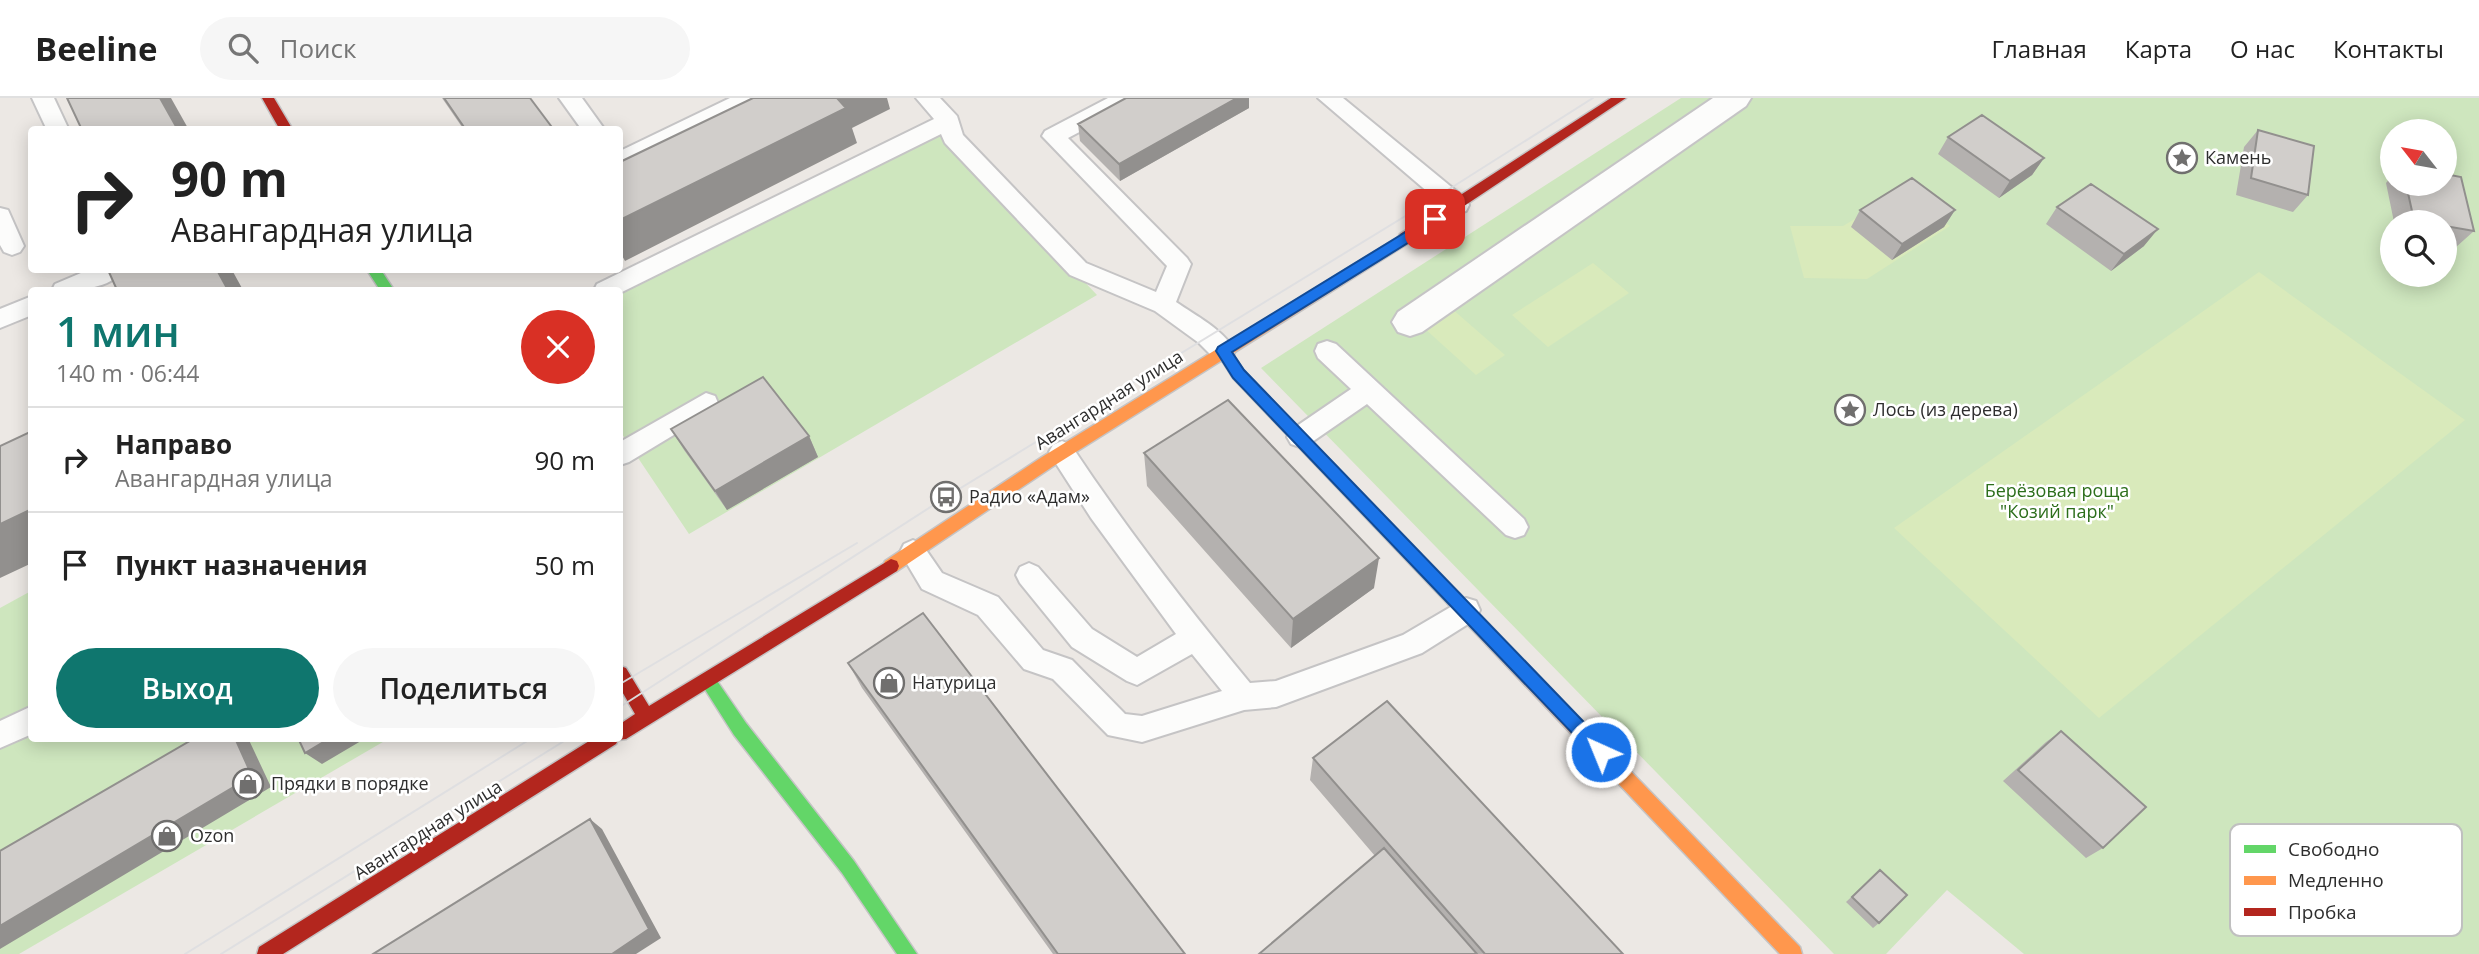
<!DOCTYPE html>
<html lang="ru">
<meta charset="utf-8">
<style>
body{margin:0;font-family:"Open Sans",sans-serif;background:#f6f6f6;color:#222;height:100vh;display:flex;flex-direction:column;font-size:26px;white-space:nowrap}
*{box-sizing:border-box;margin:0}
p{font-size:23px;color:#767676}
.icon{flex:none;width:38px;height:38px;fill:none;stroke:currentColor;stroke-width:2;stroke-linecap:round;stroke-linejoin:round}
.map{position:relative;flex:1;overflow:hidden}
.details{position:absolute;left:28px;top:189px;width:595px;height:455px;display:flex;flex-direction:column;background:#fff;border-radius:7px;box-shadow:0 4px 18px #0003}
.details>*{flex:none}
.guide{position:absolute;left:28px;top:28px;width:595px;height:147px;border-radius:7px;box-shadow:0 4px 18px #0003;background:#fff;color:#222;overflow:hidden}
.needle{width:46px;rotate:301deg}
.controls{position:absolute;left:2380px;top:21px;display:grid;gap:14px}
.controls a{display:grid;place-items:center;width:77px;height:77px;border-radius:50%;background:#fff;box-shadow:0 4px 18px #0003;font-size:35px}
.pin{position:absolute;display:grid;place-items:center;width:60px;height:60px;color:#fff;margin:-30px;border-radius:14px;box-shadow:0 4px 10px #0006}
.me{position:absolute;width:77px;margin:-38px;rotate:316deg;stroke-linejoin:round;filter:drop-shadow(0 0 5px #0008)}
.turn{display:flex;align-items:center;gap:24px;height:147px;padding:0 28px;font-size:32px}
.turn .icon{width:91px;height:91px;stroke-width:2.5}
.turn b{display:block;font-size:49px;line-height:60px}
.round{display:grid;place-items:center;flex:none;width:74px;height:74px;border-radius:37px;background:#f6f6f6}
.summary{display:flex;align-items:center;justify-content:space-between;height:119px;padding:0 28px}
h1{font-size:42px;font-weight:600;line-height:52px;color:#0f766e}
.primary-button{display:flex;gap:14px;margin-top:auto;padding:14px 28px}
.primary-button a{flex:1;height:80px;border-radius:42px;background:#0f766e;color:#fff;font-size:28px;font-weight:600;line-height:80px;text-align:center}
.primary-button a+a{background:#f6f6f6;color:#222}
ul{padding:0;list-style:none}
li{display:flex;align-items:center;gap:21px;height:105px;padding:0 28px;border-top:2px solid #e0e0e0}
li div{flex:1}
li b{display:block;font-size:26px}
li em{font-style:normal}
header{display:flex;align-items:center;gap:42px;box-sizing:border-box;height:98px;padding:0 35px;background:#fff;border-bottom:2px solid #e0e0e0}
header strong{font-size:33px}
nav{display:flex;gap:38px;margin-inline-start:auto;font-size:24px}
.search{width:490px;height:63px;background:#f6f6f6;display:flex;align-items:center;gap:18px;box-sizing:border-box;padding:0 24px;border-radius:38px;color:#767676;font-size:26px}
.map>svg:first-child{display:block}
.green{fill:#cee6be;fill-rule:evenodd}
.pitch{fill:#d9eabb}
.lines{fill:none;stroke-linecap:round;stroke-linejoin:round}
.lane-casing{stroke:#c5c4c5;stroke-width:4}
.street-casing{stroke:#c5c4c5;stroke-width:4}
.fast-casing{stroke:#c5c4c5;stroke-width:3}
.slow-casing{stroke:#c5c4c5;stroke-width:3}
.jam-casing{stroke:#c5c4c5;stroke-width:3}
.lane{fill:#fcfcfb;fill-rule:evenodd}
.street{fill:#fcfcfb;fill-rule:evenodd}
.fast{fill:#63d668;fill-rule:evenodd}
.slow{fill:#ff974d;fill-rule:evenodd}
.jam{fill:#b3261e;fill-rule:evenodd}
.tram{stroke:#dfdfe1;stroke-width:2}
.wall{fill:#b4b1af}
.shaded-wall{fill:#92908e}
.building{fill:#d1cecb;stroke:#92908e;stroke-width:2}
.route{fill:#1a73e8;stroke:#114b97;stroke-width:2}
.labels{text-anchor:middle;stroke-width:5;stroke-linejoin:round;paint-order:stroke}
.poi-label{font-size:18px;fill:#2e2e2e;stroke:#fff;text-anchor:start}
.street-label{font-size:18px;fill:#2e2e2e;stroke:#fff}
.park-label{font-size:18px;fill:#2c6e1b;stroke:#fff}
.key{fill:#fff;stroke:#c0c0c0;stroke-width:2}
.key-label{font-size:19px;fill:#2e2e2e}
</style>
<header>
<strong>Beeline</strong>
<div class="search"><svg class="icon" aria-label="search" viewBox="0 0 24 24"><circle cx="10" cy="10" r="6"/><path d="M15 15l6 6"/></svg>Поиск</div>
<nav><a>Главная</a><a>Карта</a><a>О нас</a><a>Контакты</a></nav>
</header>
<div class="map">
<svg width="2479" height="856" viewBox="0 0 2479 856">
<rect width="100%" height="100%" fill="#ece8e4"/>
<!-- green -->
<path class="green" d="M1681 0H2479V856H2024L1947 792 1886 856H1834L1261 270ZM2392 33H2445V86H2392ZM2392 124H2445V177H2392Z
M931 23 1097 197 689 436 620 333V192H593Z
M31 493 32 640 388 641 19 856H0V510Z"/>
<!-- pitch -->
<path class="pitch" d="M1903 92 1950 128 1867 181 1804 180 1790 128H1843Z
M1593 165 1629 195 1548 249 1512 217Z
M2259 174 2465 322 2099 620 1894 430Z
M1451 210 1505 257 1476 277 1423 229Z"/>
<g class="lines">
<!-- lane casing -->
<g class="lane-casing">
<path id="lane" d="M32 0H54L69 32H47Z
M559 0H582L605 32H582Z
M730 0H760L757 5 620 70V53Z
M916 0H940L957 18 963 37 1086 165 1156 194 1167 168 1042 38 1045 33 1108 0H1137L1134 5 1068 40 1187 160 1191 166 1176 204C1196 218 1223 231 1235 253L1232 260 1223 263 1214 260 1199 245 1155 213 1070 177 945 45 941 36 620 195V192H594L597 186 934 21Z
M1318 0H1343L1466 101 1469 107 1466 113 1458 115 1450 113Z
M0 110 8 112 24 148 20 154 12 157 4 154 0 147Z
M88 172H122C110 193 72 192 52 192L55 186Z
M32 198V217L0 230V211Z
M1327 243 1336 246 1524 421 1528 429 1524 437 1515 440 1506 437 1367 306 1309 346 1300 349 1291 346 1287 339 1291 332 1351 291 1318 260 1315 253 1318 246Z
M706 295 715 298 718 305 715 312 629 364 620 367V344Z
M1062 343 1071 347C1126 430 1187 509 1250 585L1276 583 1403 537 1466 500 1476 503 1480 512 1476 521 1422 555 1276 609 1244 612 1142 644 1108 637 1053 581 1024 571 978 517 922 491 900 454 904 446 913 442 922 446 942 475 998 499 1043 552 1072 562 1125 616 1142 618 1222 593 1192 556 1137 587 1127 583 1072 549 1020 485 1016 477 1020 469 1029 465 1038 469 1092 531 1137 559 1176 536 1091 420 1053 361 1049 354 1053 347Z
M32 608V636L0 650V623Z"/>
</g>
<!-- street casing -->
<g class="street-casing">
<path id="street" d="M1713 0H1751L1746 8 1422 234 1410 238 1398 234 1392 224 1398 214Z"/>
</g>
<!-- fast casing -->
<g class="fast-casing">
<path id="fast" d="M367 172H381L394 192H380Z
M1223 247 1228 249 1243 272 1460 496 1462 501 1460 506 1454 508 1448 506 1233 280 1216 253Z
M707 574 713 577 746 625 854 763 917 856H897L842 775 734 637 699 582 701 577Z"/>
</g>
<!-- slow casing -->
<g class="slow-casing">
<path id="slow" d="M1405 135 1412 140 1410 144 1052 369 897 473 891 475 885 473 883 468 885 463 1042 359Z
M1454 494 1460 496 1800 849 1802 856H1780L1448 506 1446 501 1448 496Z"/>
</g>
<!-- jam casing -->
<g class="jam-casing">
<path id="jam" d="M262 0H274L293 32H280Z
M1611 0H1626L1410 144H1400L1398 140 1400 136Z
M891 461 897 463 899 468 897 473 626 641 618 642 616 646 283 856H257L259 849 594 640H620V626L635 616 620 590V568L626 570 649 608Z"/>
</g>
<!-- lane -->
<use href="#lane" class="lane"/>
<!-- street -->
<use href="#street" class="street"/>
<!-- fast -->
<use href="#fast" class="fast"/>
<!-- slow -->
<use href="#slow" class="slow"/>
<!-- jam -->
<use href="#jam" class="jam"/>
<!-- tram -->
<path class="tram" d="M620 586 857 445
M620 609 946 399 1443 95 1593 0
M185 856 532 640
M221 856 569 640"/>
</g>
<!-- wall -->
<path class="wall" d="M442 0H530L554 32H464Z
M1126 0H1249V10L1120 83 1080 43 1078 26Z
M2258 32 2308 97 2293 114 2236 97 2244 49Z
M1948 39 2044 60 2032 77 1999 100 1938 56Z
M2392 78V86H2445L2474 133 2455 150 2445 148V124H2394L2386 85Z
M2057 109 2144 148 2111 173 2046 126Z
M1860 112H1955L1944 129 1892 162 1851 129Z
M671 331 809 338 818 359 727 412 684 352Z
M1144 355 1374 490 1291 550 1147 388Z
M848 565 1185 856H1053L862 590Z
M2061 633 2103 750 2086 760 2003 683 2046 644Z
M1313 660 1623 856H1259L1375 758 1310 682Z
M1880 772 1879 825 1873 830 1846 804Z"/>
<!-- shaded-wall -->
<path class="shaded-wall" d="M160 0H171L189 32H178Z
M835 0H887L890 11 852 30 857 45 625 163 620 154V122Z
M1237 0H1249V10L1120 83 1119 66Z
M2044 60 2032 77 1999 100 2010 83Z
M1955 112 1944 129 1892 162 1902 146Z
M2158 131 2144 148 2111 173 2124 156Z
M217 172H232L243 192H228Z
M809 338 818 359 727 412 715 393Z
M32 411V465L0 480V426Z
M1379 460 1374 490 1291 550 1293 521Z
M235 640H248L271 689 0 851V828Z
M330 640H366L322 666 305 655Z
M590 721 602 731 661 840 636 856H612Z"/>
<!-- building -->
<path class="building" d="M67 0H160L178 32H82Z
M444 0H530L554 32H466Z
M753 0H837L846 10 620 122V64Z
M1126 0H1237L1119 66 1078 26Z
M1982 17 2044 60 2010 83 1948 39Z
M2258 32 2314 48 2308 97 2251 80Z
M2445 76 2461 79 2474 133 2445 128V124H2426L2414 122 2406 86H2445Z
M1912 80 1955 112 1902 146 1860 112Z
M2091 86 2158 131 2124 156 2057 109Z
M108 172H217L228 192H117Z
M763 279 809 338 715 393 671 331Z
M1228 302 1379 460 1293 521 1144 355Z
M32 333V411L0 426V348Z
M923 515 1185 856H1058L848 565Z
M1387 603 1623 856H1485L1313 660Z
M2061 633 2146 709 2103 750 2018 672Z
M195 640H235L252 678 0 828V753Z
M298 640H330L305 655Z
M590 721 649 831 612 856H373Z
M1384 750 1477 856H1259Z
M1880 772 1907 797 1879 825 1852 799Z"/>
<!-- route -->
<path class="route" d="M1435 116 1440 118V125L1232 254 1244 272 1607 648 1610 654 1607 659 1601 662 1595 659 1233 280 1216 253 1218 249Z"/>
<!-- icons -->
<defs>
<g id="sight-ring" transform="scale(1.575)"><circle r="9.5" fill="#fff" stroke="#706f6e" stroke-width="1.5"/><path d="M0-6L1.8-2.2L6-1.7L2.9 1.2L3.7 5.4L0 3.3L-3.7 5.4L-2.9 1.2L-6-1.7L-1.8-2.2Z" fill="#706f6e"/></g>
<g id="bus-ring" transform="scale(1.575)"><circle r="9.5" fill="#fff" stroke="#706f6e" stroke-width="1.5"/><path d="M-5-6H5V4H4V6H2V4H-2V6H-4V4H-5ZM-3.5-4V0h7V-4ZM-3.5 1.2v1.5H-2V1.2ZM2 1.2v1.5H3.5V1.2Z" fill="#706f6e"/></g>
<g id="shop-ring" transform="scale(1.575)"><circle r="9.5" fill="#fff" stroke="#706f6e" stroke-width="1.5"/><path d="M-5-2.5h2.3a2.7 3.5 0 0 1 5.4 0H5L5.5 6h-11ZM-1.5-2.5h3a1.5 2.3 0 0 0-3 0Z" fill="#706f6e"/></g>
</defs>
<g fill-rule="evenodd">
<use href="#sight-ring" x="2182" y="60"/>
<use href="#sight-ring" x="1850" y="312"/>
<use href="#bus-ring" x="946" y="399"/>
<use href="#shop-ring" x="889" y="585"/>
<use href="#shop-ring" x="248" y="686"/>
<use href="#shop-ring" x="167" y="738"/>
</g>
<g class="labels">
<!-- poi labels -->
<g class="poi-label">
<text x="2205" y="66">Камень</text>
<text x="1873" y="318">Лось (из дерева)</text>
<text x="969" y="405">Радио «Адам»</text>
<text x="912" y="591">Натурица</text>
<text x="271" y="692">Прядки в порядке</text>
<text x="190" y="744">Ozon</text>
</g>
<!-- street labels -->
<g class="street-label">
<text transform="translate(1109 302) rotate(-32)" y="6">Авангардная улица</text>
<text transform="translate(428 732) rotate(-32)" y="6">Авангардная улица</text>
</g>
<!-- park labels -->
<g class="park-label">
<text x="2057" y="399">Берёзовая роща<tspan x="2057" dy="21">"Козий парк"</tspan></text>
</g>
</g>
<!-- legend -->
<rect x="2230" y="726" width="232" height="112" rx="10" class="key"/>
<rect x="2244" y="747" width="32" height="8" fill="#63d668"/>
<rect x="2244" y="778" width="32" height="9" fill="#ff974d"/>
<rect x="2244" y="810" width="32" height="8" fill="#b3261e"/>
<g class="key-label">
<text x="2288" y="758">Свободно</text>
<text x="2288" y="789">Медленно</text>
<text x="2288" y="821">Пробка</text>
</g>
</svg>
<div class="controls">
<a><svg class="needle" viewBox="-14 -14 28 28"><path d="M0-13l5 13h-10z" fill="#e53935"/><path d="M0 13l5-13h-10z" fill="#767676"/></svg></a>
<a><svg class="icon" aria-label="search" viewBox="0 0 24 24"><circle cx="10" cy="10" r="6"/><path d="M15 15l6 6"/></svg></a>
</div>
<div class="pin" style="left:1435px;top:121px;background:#d93025"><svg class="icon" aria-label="arrive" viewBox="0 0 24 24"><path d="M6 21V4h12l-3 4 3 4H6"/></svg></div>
<svg class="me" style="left:1601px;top:654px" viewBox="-20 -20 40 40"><circle r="17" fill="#1a73e8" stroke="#fff" stroke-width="3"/><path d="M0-11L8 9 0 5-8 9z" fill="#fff"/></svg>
<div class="guide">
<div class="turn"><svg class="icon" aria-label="right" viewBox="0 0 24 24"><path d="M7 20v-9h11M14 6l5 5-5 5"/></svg><div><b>90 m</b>Авангардная улица</div></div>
</div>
<section class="details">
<div class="summary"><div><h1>1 мин</h1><p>140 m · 06:44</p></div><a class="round" style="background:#d93025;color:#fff"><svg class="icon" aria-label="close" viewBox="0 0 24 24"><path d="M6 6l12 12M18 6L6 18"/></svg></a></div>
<ul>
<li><svg class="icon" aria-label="right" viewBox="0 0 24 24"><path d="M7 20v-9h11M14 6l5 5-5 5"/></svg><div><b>Направо</b><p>Авангардная улица</p></div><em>90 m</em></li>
<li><svg class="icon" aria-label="arrive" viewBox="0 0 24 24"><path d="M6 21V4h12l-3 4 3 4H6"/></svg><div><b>Пункт назначения</b></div><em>50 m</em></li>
</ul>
<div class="primary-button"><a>Выход</a><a>Поделиться</a></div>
</section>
</div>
